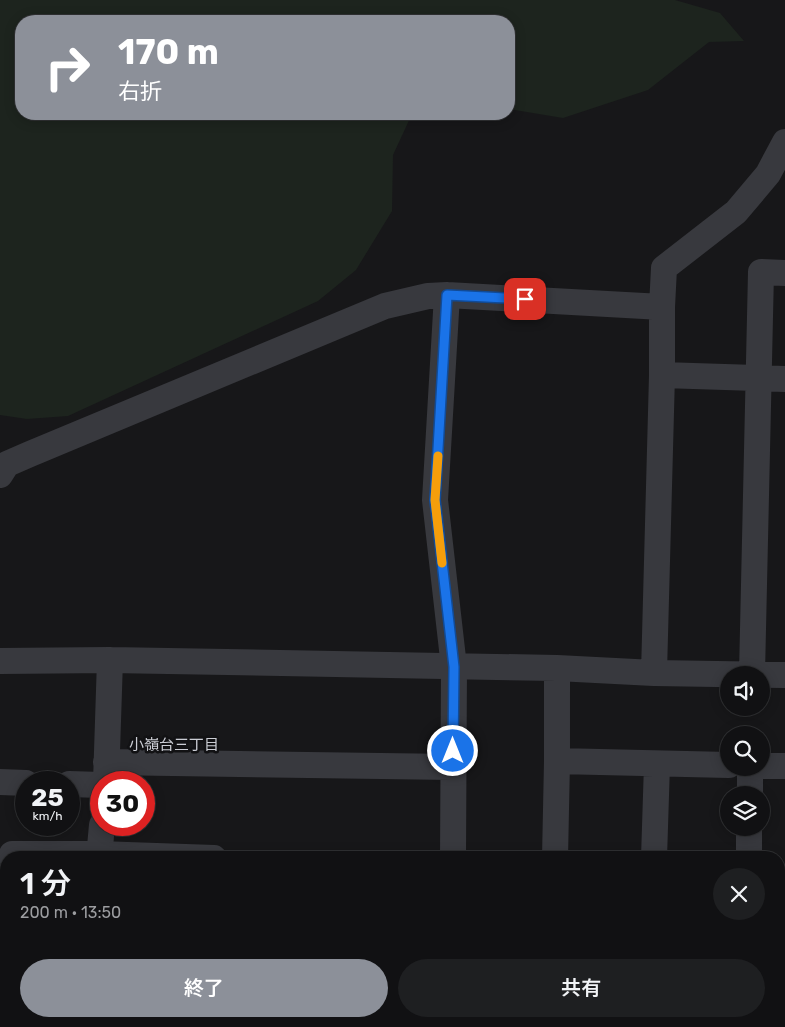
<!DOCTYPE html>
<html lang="ja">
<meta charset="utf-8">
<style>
body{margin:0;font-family:Rubik,"Noto Sans JP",sans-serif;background:#1e1f21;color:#f1f3f6;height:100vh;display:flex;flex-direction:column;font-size:19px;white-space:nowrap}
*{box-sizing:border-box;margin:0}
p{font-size:16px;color:#9c9da0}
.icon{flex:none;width:28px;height:28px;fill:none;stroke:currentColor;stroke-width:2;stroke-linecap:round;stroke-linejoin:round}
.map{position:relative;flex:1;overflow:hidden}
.details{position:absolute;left:0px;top:851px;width:785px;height:176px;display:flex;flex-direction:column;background:#111113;border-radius:20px 20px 0 0;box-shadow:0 2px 12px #0003,0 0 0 1px #303133}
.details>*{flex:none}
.guide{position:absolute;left:15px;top:15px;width:500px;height:105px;border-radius:20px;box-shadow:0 2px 12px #0003,0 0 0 1px #303133;background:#8c9099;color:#fff;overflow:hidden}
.tools{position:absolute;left:720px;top:666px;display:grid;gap:10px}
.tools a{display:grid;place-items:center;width:50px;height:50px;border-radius:50%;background:#111113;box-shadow:0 2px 12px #0003,0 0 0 1px #303133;font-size:25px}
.speed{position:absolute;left:15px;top:771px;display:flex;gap:10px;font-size:25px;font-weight:700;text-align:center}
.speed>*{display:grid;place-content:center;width:65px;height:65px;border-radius:50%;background:#111113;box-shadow:0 2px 12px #0003,0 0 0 1px #303133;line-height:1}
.speed small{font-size:12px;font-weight:400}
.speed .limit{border:8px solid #d22;background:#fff;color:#111}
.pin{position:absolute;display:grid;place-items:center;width:42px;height:42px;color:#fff;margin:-21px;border-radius:10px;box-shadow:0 2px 8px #0006}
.me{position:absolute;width:55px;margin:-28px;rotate:0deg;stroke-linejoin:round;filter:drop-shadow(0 0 4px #0008)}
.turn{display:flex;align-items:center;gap:18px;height:105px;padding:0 20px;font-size:22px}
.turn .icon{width:65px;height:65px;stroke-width:2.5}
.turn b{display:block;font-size:35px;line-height:42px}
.round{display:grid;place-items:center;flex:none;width:52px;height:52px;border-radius:26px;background:#1e1f21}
.overview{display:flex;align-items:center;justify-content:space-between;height:85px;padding:0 20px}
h1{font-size:30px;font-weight:600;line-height:38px}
.primary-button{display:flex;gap:10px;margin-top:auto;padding:10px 20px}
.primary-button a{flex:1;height:58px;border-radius:30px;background:#8c9099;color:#fff;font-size:20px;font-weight:600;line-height:58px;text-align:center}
.primary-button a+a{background:#1e1f21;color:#f1f3f6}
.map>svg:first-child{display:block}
.green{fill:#1d241e}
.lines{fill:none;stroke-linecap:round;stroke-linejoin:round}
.minor{stroke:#38393e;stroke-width:26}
.route-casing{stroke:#114b97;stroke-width:12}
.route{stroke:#1a73e8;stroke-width:9}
.slow{stroke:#f59e0b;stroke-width:9}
.labels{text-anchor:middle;stroke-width:5;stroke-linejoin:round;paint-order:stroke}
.neighbourhood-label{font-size:15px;fill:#cbcdd4;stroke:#121214}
</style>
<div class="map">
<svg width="785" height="1027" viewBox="0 0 785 1027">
<rect width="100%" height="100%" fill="#171719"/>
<!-- green -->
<path class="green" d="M0 0H675L720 13 744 41 709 42 648 90 563 118 509 109V21H21V114H412L393 155 392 211 356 270 318 301 68 416 27 419 0 415Z"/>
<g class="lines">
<!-- minor -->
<path class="minor" d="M447 295 435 500 454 667 453 858
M662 375 785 379
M0 475 7 464 30 454 385 306 428 296 447 295 662 307
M0 661 110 660 557 668 654 673 785 675
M654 673 662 375V307L664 268 736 212 768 174 785 142
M752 674 761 272 785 273
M557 761 729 765
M106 762 453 767
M761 766H785
M0 782 26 783
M106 782 110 660
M69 784 101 785
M750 795V768
M12 858V854H99L214 858
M99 858 102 825
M555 858 557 761V668
M654 858 657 764
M749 858V828
M0 1016H6
M94 1027 95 1021
M191 1027 192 1021
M278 1027V1021
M361 1027 362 1021
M452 1027V1021
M551 1027V1021
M650 1027V1021
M746 1027V1021"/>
</g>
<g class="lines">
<!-- route casing -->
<g class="route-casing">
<path id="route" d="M453 751 454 667 435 500 447 295 525 299"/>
</g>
<!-- route -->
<use href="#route" class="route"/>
<!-- slow -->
<path class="slow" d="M438 456 435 500 442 563"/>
</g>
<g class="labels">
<!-- neighbourhood labels -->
<g class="neighbourhood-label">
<text x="174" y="750">小嶺台三丁目</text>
</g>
</g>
</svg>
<div class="tools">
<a><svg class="icon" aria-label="sound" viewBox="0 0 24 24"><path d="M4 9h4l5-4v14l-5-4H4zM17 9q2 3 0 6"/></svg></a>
<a><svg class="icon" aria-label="search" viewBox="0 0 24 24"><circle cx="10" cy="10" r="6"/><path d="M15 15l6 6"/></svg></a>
<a><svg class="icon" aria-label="layers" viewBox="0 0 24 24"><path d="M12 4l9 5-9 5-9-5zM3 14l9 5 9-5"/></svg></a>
</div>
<div class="speed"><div>25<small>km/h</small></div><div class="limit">30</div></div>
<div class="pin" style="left:525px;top:299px;background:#d93025"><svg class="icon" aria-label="arrive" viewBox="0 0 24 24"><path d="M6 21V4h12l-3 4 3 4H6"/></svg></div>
<svg class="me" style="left:453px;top:751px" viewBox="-20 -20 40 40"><circle r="17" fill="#1a73e8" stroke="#fff" stroke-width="3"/><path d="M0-11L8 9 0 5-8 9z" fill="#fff"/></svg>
<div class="guide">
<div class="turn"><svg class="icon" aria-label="right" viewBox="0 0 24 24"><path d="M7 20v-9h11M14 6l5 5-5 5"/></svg><div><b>170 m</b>右折</div></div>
</div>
<section class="details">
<div class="overview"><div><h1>1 分</h1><p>200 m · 13:50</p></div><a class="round"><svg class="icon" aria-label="close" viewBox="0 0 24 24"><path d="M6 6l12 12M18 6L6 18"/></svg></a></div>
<div class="primary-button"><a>終了</a><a>共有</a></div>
</section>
</div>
